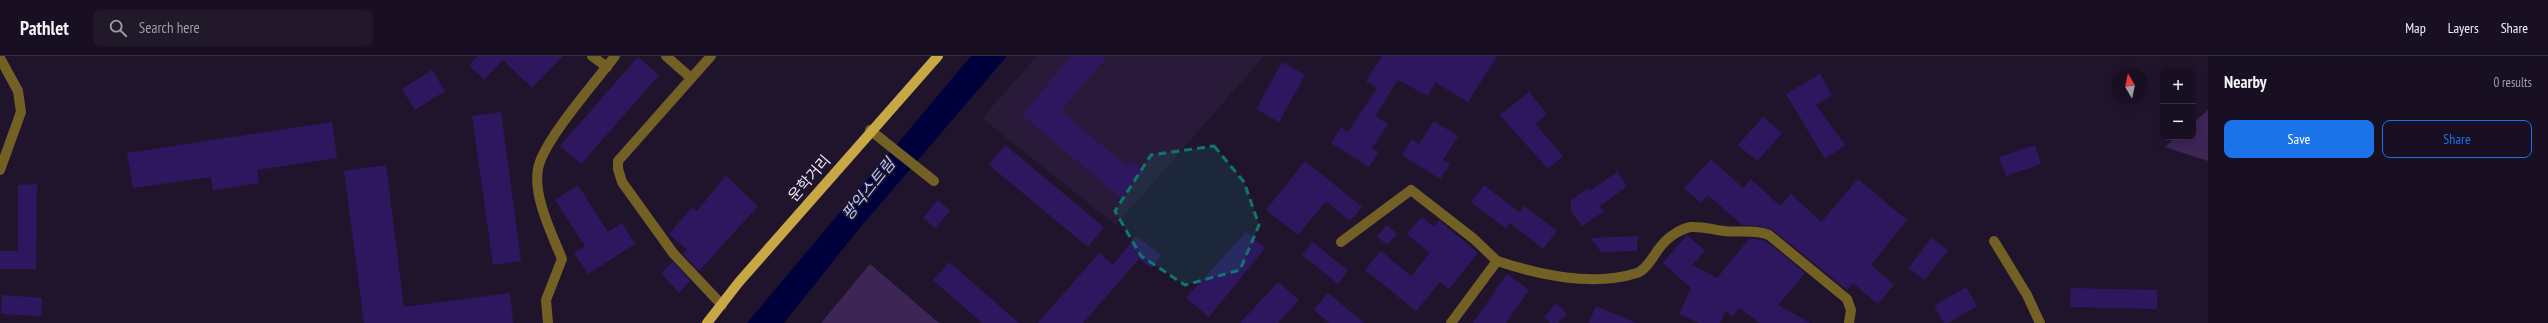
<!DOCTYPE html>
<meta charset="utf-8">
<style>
body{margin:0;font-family:"PT Sans Narrow","Noto Sans KR",sans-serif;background:#21182a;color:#f1f3f6}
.controls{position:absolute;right:12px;top:12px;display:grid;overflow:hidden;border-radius:8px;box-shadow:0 2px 10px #0003}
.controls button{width:36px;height:36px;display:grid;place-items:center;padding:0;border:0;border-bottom:1px solid #362f40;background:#180f22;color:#f1f3f6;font:20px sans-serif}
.compass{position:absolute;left:2112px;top:12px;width:36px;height:36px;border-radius:50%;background:#180f22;box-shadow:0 2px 10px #0003;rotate:351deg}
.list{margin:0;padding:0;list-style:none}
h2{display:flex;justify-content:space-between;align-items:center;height:52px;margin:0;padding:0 16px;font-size:17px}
h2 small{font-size:13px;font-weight:400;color:#9f9ca5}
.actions{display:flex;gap:8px;padding:12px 16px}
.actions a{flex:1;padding:9px 0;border:1px solid #1a73e8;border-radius:8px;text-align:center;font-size:14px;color:#1a73e8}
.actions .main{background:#1a73e8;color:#fff}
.icon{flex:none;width:22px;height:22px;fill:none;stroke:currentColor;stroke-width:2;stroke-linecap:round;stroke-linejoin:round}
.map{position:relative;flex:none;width:2208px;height:267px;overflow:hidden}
header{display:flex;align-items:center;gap:24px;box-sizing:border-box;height:56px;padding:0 20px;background:#180f22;border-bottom:1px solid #362f40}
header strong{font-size:19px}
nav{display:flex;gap:22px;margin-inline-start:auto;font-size:14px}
.search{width:280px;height:36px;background:#21182a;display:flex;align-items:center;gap:10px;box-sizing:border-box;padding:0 14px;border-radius:8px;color:#9f9ca5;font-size:15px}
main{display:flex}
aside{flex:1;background:#180f22}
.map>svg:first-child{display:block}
.built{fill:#2a1a3a}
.green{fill:#3d2556}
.water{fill:#00003d}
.building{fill:#2f175f}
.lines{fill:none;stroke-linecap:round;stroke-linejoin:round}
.minor{stroke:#736025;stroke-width:10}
.major{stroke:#c8a845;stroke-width:10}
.marked{fill:#0f766e;fill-opacity:0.2;stroke:#0f766e;stroke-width:3;stroke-dasharray:8 5;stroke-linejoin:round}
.labels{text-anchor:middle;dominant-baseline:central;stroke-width:3.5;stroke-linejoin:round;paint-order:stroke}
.street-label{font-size:15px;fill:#f0e9fa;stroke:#20142d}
.water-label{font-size:16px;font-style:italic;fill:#b6ccf3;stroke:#20142d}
</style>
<header>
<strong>Pathlet</strong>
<div class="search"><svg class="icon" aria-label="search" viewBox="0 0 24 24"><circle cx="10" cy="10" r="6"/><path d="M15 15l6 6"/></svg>Search here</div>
<nav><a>Map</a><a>Layers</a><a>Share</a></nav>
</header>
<main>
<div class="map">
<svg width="2208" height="267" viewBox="0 0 2208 267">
<rect width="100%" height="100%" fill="#20142d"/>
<path class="built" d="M1037 0H1264L1116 169 982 62Z"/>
<g class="green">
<path d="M2208 54V105L2165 91 2176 81H2193V67Z"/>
<path d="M870 208 939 267H821Z"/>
</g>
<path class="water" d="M971 0H1007L858 174 784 267H747Z"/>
<g class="building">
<path d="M478 0H563L532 32 503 4 484 24 469 9Z"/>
<path d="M1071 0H1107L1061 55 1126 110 1131 104 1144 115 1121 142 1022 59Z"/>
<path d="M1382 0H1497L1468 46 1435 26 1428 40 1398 24 1375 60 1388 68 1372 92 1379 96 1369 111 1331 87 1341 71 1348 76 1377 32 1366 25Z"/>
<path d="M638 1 659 19 581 108 560 90Z"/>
<path d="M1282 6 1305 19 1279 66 1256 53Z"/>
<path d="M432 14 445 35 415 54 402 33Z"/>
<path d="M1820 18 1832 39 1816 49 1845 89 1825 103 1786 38Z"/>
<path d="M1529 36 1547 58 1535 68 1563 100 1548 113 1500 59Z"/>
<path d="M501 56 521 205 493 209 472 60Z"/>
<path d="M1763 61 1782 77 1757 105 1738 89Z"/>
<path d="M1434 65 1458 80 1443 104 1450 108 1440 123 1402 99 1412 83 1419 88Z"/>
<path d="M332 66 337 102 257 114 259 127 213 134 211 121 133 132 127 97Z"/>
<path d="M1005 89 1104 171 1088 191 989 109Z"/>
<path d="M2035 89 2041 108 2006 120 1999 101Z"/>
<path d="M1711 103 1743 132 1751 123 1780 150 1791 138 1821 166 1858 123 1907 164 1871 209 1894 229 1878 248 1853 227 1847 234 1773 174 1759 170 1742 169 1708 139 1701 147 1684 132Z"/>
<path d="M1305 105 1362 151 1350 165 1326 145 1298 179 1266 154Z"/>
<path d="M386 109 404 251 510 237 513 267H364L344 115Z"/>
<path d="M1617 116 1627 130 1600 150 1604 155 1582 170 1571 155V144L1588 132 1590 135Z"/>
<path d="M726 120 758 150 699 215 683 198 687 194 669 178 692 151 697 155Z"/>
<path d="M37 128 36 213H0V195H18V129Z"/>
<path d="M578 129 608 176 622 167 635 188 588 218 574 197 585 190 555 144Z"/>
<path d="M1484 129 1519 156 1524 150 1557 175 1543 193 1510 167 1506 173 1471 146Z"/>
<path d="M938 144 950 155 935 172 923 162Z"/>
<path d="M1422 161 1434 171 1439 164 1478 197 1449 233 1440 226 1416 255 1365 214 1381 195 1411 220 1430 197 1407 178Z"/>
<path d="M1387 169 1397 178 1387 189 1377 180Z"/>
<path d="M1246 176 1265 192 1209 261 1186 242Z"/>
<path d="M1687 179 1705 195 1692 209 1717 222 1750 182 1766 185 1805 217 1778 249 1810 267H1760L1739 252 1733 261 1726 255 1720 267H1699L1679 258 1691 232 1663 207Z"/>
<path d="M1136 180 1161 199 1151 212 1139 203 1083 267H1038L1099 197 1113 209Z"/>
<path d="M1639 180 1637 183V195L1601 196 1591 182Z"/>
<path d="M1931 182 1948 194 1925 224 1909 212Z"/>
<path d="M1313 186 1348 215 1338 228 1302 199Z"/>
<path d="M673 206 690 225 679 237 661 217Z"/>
<path d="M949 206 1019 267H982L933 224Z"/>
<path d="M1507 218 1529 234 1506 267H1473Z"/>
<path d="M1278 226 1299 244 1278 267H1240Z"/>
<path d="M1966 231 1977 250 1948 267H1944L1934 250Z"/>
<path d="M2071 232 2157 234V253L2070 251Z"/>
<path d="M1328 237 1364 267H1329L1314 254Z"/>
<path d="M2 239 42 242 41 260 1 258Z"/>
<path d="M1556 247 1567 258 1558 267H1550L1544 261Z"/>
<path d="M1596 250 1636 267H1589Z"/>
</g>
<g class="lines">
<g class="minor">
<path d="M592 0 607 11"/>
<path d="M666 0 691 22"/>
<path d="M711 0 618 105V113L622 126 673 197 722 249"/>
<path d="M0 2 18 35 21 56 0 114"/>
<path d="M870 74 934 125"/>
<path d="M1994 185 2027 239 2040 267"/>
<path d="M1341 186 1411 134 1474 183 1497 205"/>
<path d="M548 267 546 244 562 203C552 178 533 141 538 113 542 86 597 24 615 0"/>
<path d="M1451 267 1497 205C1540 219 1592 231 1637 217 1648 213 1654 198 1661 190 1668 181 1680 173 1691 171 1702 170 1714 174 1724 175 1740 177 1754 173 1769 179L1847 243 1851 254 1849 267"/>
</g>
<path class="major" d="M707 267 739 226 938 0"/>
</g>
<path class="marked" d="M1214 90 1244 126 1259 169 1240 214 1185 229 1141 200 1115 155 1151 99Z"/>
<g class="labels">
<g class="street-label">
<text transform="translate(809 122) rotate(-49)">운학거리</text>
</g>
<g class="water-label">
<text transform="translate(868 133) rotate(-51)">팡익스트림</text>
</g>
</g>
</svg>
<div class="controls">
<button>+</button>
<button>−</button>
</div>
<svg class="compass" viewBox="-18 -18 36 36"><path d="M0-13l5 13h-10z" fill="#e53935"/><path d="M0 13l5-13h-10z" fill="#9f9ca5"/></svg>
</div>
<aside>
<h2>Nearby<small>0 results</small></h2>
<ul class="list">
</ul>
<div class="actions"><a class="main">Save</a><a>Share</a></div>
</aside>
</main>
